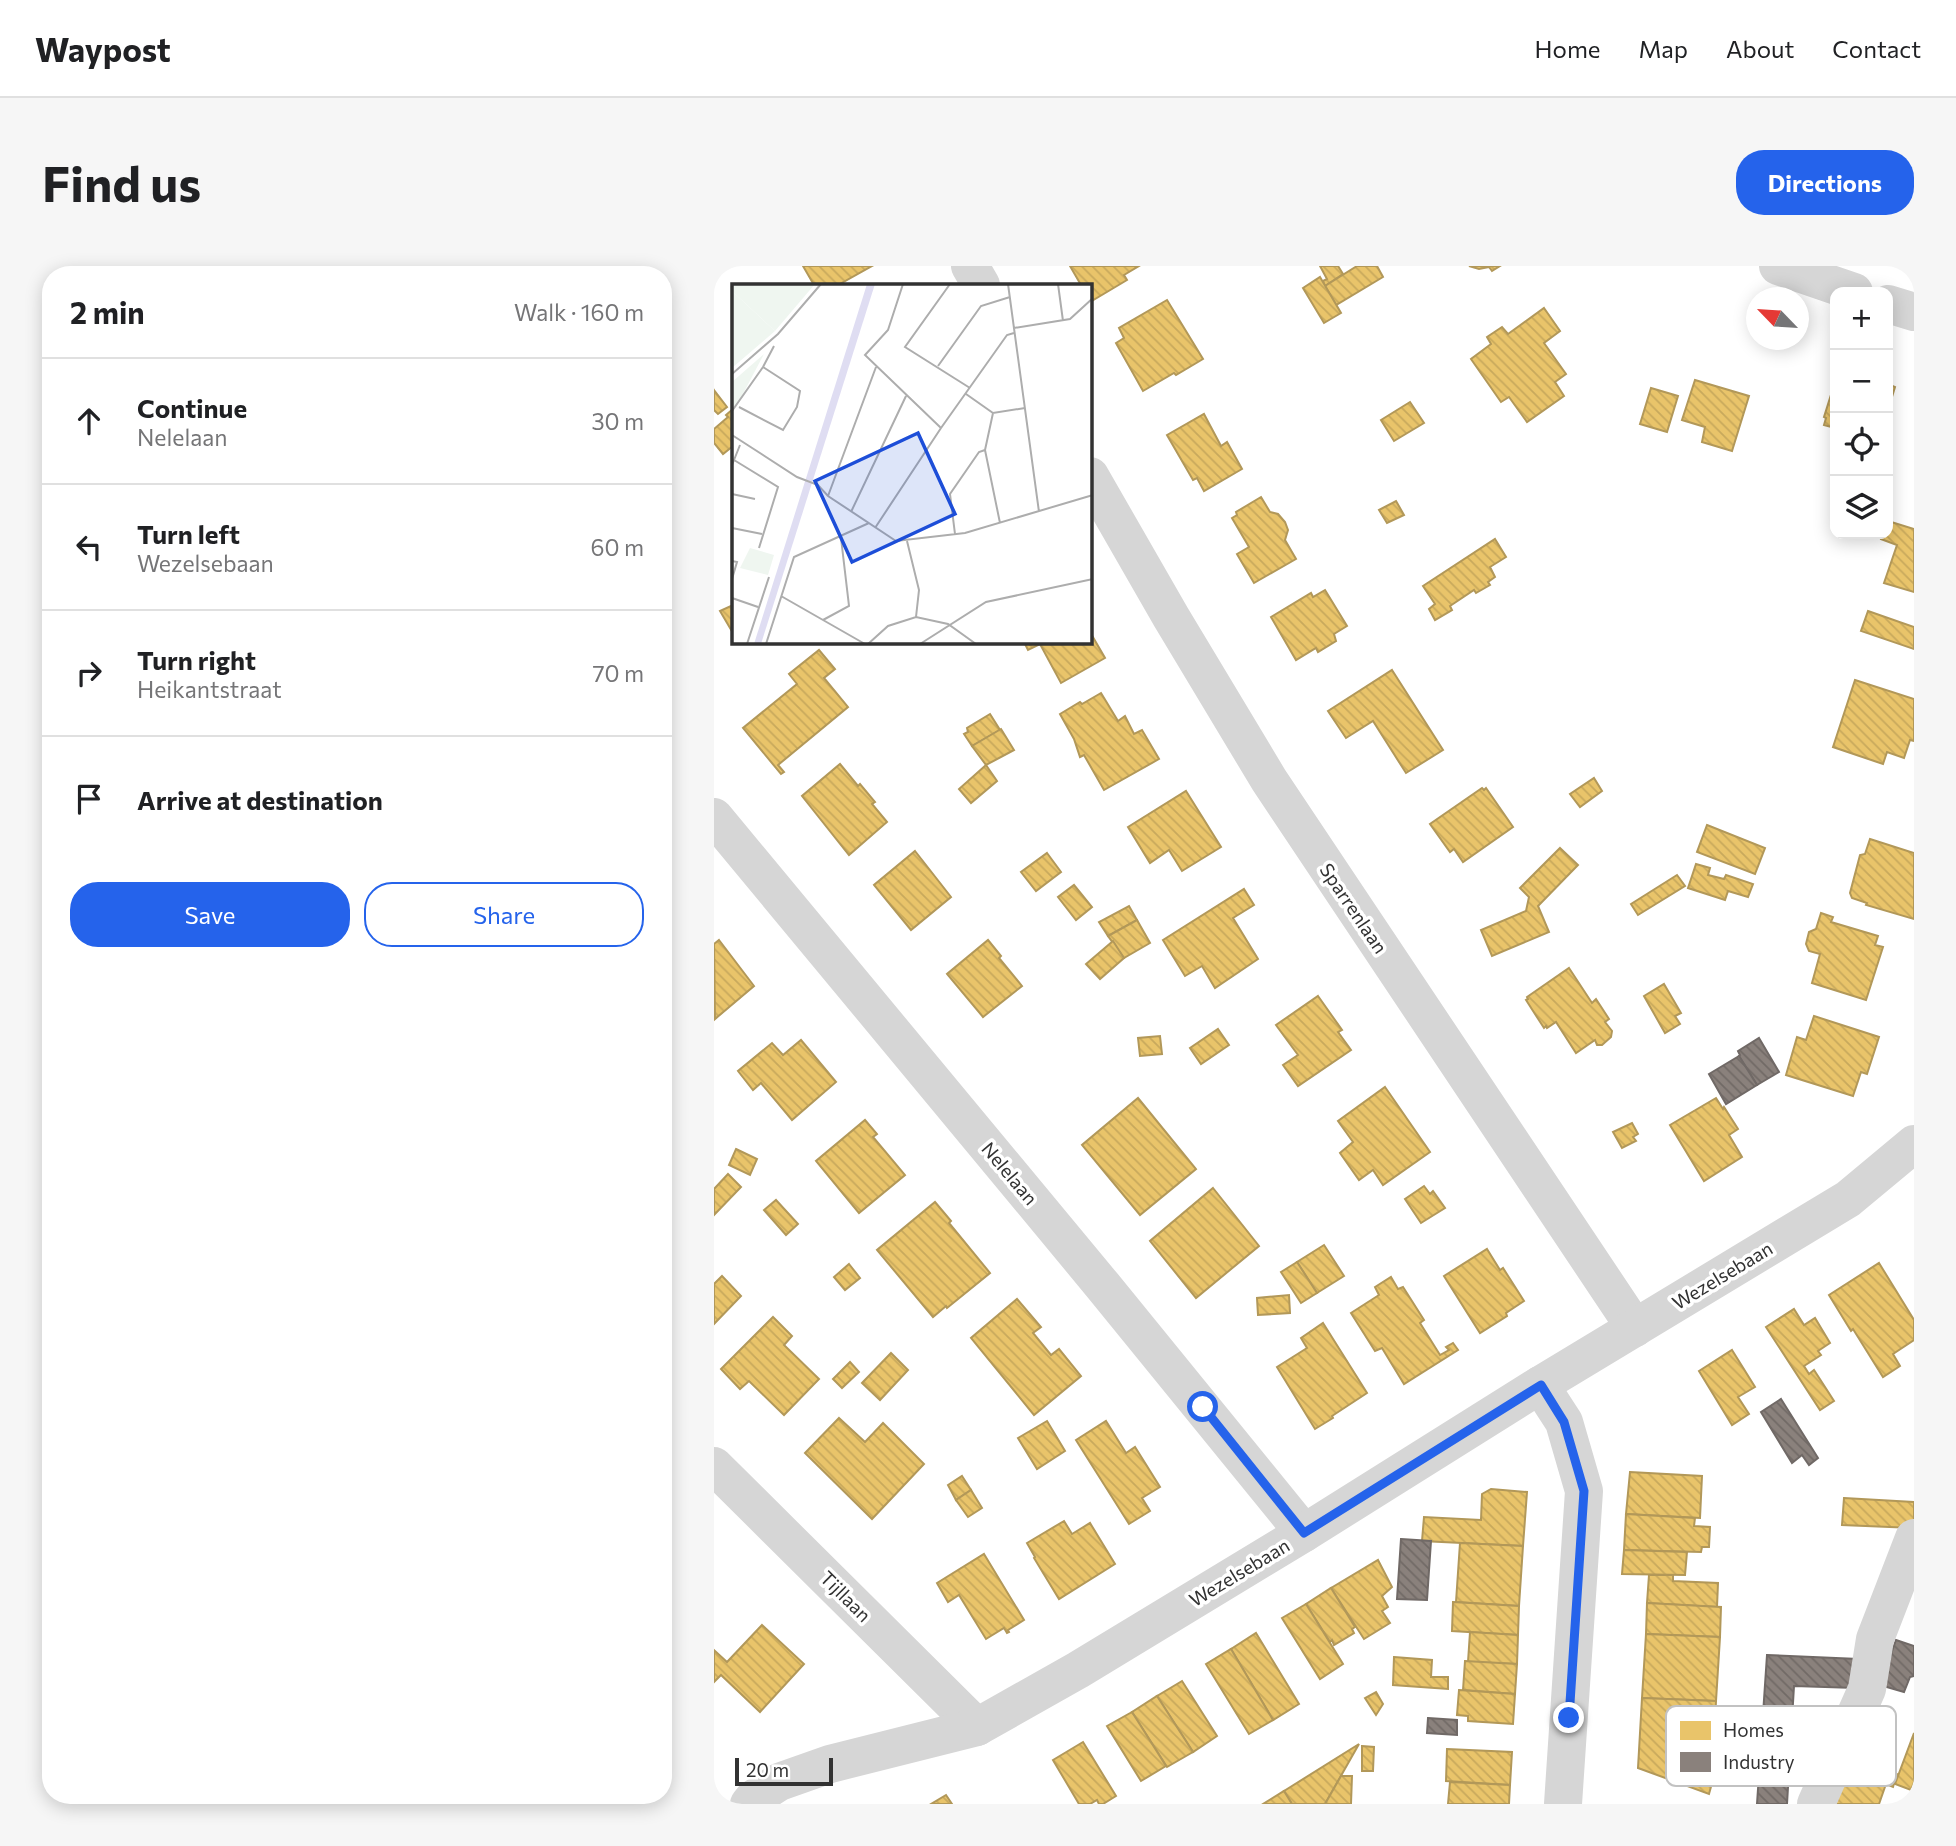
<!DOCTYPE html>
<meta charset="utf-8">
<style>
body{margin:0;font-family:Commissioner,sans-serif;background:#f6f6f6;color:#202124}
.controls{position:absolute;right:21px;top:21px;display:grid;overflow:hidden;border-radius:14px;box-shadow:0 4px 18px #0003}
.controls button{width:63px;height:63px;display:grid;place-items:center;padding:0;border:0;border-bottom:2px solid #e0e0e0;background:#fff;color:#202124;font:35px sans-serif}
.compass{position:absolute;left:1032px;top:21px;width:63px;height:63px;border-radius:50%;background:#fff;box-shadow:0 4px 18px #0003;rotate:295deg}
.scale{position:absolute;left:21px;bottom:18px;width:98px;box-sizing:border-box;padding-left:7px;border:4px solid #323232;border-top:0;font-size:19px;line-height:24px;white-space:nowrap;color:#323232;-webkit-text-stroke:5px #fff;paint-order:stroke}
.stop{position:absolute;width:21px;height:21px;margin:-16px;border:5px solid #2563eb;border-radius:50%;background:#fff}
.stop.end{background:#2563eb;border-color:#fff;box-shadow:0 2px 7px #0008}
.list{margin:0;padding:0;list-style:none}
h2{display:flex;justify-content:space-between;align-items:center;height:91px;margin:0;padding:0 28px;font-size:30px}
h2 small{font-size:23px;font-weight:400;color:#757577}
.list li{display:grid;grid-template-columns:46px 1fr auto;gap:21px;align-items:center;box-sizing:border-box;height:126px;padding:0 28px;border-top:2px solid #e0e0e0}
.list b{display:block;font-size:26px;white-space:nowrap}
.list p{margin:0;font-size:23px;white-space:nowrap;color:#757577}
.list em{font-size:23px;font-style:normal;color:#757577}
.actions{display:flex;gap:14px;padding:21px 28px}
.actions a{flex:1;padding:16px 0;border:2px solid #2563eb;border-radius:28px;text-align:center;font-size:24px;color:#2563eb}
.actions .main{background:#2563eb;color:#fff}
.icon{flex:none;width:38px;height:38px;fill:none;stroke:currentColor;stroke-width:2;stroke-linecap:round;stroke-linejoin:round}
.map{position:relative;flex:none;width:1200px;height:1538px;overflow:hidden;border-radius:28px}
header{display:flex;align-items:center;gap:42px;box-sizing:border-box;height:98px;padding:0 35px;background:#fff;border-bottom:2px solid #e0e0e0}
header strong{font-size:33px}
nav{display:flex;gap:38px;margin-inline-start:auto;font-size:24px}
.intro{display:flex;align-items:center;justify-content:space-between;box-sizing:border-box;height:168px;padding:0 42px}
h1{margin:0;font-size:49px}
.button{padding:18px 32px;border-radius:28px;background:#2563eb;color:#fff;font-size:24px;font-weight:700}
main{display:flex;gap:42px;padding:0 42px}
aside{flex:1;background:#fff;border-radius:28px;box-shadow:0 4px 18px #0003}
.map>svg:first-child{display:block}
.homes{fill:url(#homes-back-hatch);stroke:#b29859;stroke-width:2}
.industry{fill:url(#industry-back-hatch);stroke:#706966;stroke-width:2}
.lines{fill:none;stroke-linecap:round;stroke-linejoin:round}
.minor{stroke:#d6d6d6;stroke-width:38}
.route{stroke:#2563eb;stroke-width:9}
.labels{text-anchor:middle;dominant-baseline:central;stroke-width:7;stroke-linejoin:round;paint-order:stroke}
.street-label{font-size:19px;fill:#323232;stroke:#fff}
.inset-road{fill:none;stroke:#adadad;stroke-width:2}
.view{fill:#1d4ed8;fill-opacity:0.15;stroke:#1d4ed8;stroke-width:3.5}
.inset-edge{fill:none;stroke:#323232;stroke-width:3.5}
.key{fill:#fff;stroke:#c2c2c2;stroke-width:2}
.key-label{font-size:19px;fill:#323232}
</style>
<header>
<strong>Waypost</strong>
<nav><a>Home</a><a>Map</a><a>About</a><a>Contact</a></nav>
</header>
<div class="intro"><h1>Find us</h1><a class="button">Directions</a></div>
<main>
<aside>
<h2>2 min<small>Walk · 160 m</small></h2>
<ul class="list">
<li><svg class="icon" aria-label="ahead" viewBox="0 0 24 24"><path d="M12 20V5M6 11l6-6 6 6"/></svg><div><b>Continue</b><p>Nelelaan</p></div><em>30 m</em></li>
<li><svg class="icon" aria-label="left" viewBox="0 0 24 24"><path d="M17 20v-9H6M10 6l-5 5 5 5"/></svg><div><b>Turn left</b><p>Wezelsebaan</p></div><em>60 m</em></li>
<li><svg class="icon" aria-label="right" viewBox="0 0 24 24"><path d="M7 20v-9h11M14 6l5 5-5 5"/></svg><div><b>Turn right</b><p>Heikantstraat</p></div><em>70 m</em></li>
<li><svg class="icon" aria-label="arrive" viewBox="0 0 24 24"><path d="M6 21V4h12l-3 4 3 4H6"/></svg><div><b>Arrive at destination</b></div></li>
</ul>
<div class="actions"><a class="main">Save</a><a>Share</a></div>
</aside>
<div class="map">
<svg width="1200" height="1538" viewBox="0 0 1200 1538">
<defs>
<pattern id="homes-back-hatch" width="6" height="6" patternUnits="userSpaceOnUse" patternTransform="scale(1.75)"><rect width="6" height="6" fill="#e9c46a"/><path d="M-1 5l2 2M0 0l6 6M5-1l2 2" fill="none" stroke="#c8a95c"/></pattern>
<pattern id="industry-back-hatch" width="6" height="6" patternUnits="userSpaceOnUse" patternTransform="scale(1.75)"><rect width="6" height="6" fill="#8a817c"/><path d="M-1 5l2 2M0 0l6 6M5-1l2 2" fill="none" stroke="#716a66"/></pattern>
</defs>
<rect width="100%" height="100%" fill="#fff"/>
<g class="homes">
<path d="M89 0H158L124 19H100Z"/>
<path d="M356 0H425L410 9 413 14 376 36V19H367Z"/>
<path d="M606 0H624L629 8 611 20 609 15 613 13Z"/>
<path d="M643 0H663L669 11 622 39 611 20Z"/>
<path d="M755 0H786L778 5 775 1 765 3Z"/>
<path d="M606 11 627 47 610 57 589 22Z"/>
<path d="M453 34 489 93 462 109 460 107 429 125 402 77 410 72 405 62Z"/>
<path d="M830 42 846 65 830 77 852 108 841 116 850 130 813 156 795 131 787 136 757 93 777 78 773 71 788 61 794 68Z"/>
<path d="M981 114 1035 130 1018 185 988 176 991 161 968 154Z"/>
<path d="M1121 116V162L1110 159 1112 152 1110 151Z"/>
<path d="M1174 118 1181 121 1174 144Z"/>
<path d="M937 122 964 130 953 166 926 158Z"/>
<path d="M0 124 13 141 4 148 0 144Z"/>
<path d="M696 136 710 157 680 175 667 154Z"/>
<path d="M19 143V180L9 188 0 177V163L14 151 12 149Z"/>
<path d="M490 148 507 180 513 176 528 203 490 225 483 212 479 214 453 169Z"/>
<path d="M547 231 556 246 564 248 571 256 574 264 571 274 582 293 540 317 523 288 535 281 518 252 523 249 522 246Z"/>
<path d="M682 235 690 249 673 257 665 244Z"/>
<path d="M1174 255 1200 263V326L1170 317 1183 279 1167 273 1168 268H1174Z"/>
<path d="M781 273 792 291 776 301 781 311 774 316 776 319 762 327 760 324 736 340 738 344 721 354 715 343 721 338 709 320Z"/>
<path d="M611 324 633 360 620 368 622 375 604 386 602 382 582 394 557 351 597 327 599 331Z"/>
<path d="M19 339V367L6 345Z"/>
<path d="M1154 345 1200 361V383L1147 365Z"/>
<path d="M376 366 391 392 347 417 326 378 314 384 310 376H376Z"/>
<path d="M105 384 121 403 110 412 134 441 64 499 70 506 67 508 29 462 83 418 75 408Z"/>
<path d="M678 404 729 484 692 507 659 455 632 472 614 445Z"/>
<path d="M1141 414 1200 433V475L1196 474 1190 492 1173 486 1169 498 1119 481Z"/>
<path d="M387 427 404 455 411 450 420 468 428 464 445 493 390 524 370 489 366 491 360 473 346 448 366 436 368 438Z"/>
<path d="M276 448 286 464 258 480 250 468 254 466 253 462Z"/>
<path d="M287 463 300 484 272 499 258 480Z"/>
<path d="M126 498 144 520 146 518 161 536 158 538 173 556 135 589 88 530Z"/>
<path d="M272 499 283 515 257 537 245 523Z"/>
<path d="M880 512 888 525 866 541 856 528Z"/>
<path d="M768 522 770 524 772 522 799 561 749 596 740 583 736 586 716 558Z"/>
<path d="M472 525 507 581 468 605 455 584 436 597 414 561Z"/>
<path d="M993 559 1051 582 1041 608 983 586Z"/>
<path d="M1156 573 1200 587V653L1152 639 1153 637 1138 632 1136 627 1146 589 1151 588Z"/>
<path d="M846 582 864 599 824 640 835 666 778 690 767 664 812 645 815 631 806 622Z"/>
<path d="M201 585 237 631 197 664 160 619Z"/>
<path d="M333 587 347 606 322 625 307 606Z"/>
<path d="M982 598 996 602 994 609 1010 613 1012 609 1039 618 1034 631 1014 625 1011 634 974 622Z"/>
<path d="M963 609 971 620 924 649 917 638Z"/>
<path d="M360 619 378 641 362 654 344 631Z"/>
<path d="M530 623 540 639 519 652 544 693 501 722 488 700 471 710 449 674Z"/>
<path d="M415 640 423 654 394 670 385 656Z"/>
<path d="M1107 647 1119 651 1117 656 1164 670 1161 679 1169 681 1152 734 1098 717 1106 688 1095 685 1092 678 1095 666 1102 663Z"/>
<path d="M423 654 436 677 410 692 394 670Z"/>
<path d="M5 674 40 720 1 753 0 678Z"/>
<path d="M274 674 287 690 285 692 308 720 269 751 233 708Z"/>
<path d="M399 675 410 692 386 713 372 698Z"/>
<path d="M855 702 878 737 882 733 895 753 891 756 898 765 897 771 888 779H883L881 774 862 787 842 756 833 762 832 760 830 762 812 734 814 733 813 731Z"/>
<path d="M950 718 967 747 961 750 966 758 951 767 930 730Z"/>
<path d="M604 730 628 764 624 766 637 784 584 820 569 799 584 789 562 759Z"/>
<path d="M1100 750 1165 771 1153 808 1147 806 1139 830 1072 809 1083 771 1092 774Z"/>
<path d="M504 763 515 779 487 798 476 782Z"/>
<path d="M446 770 448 788 426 790 424 772Z"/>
<path d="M87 774 122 816 78 854 47 817 39 824 24 805 58 777 69 789Z"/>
<path d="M671 821 716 886 669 919 659 904 645 914 626 887 639 876 624 855Z"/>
<path d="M424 832 482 903 426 949 368 879Z"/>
<path d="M1002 832 1009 843 1010 841 1024 863 1015 869 1028 891 990 915 956 859Z"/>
<path d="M151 854 163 868 159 871 191 909 145 947 102 895Z"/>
<path d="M918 857 924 868 919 871 922 875 908 882 899 866Z"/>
<path d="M22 883 43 893 36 909 15 899Z"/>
<path d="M14 908 27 921 0 949V923Z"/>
<path d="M710 920 716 928 719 925 731 942 707 957 691 933Z"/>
<path d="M499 922 545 980 482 1032 436 975Z"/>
<path d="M62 934 84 958 72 969 50 944Z"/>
<path d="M221 936 237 955 235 957 276 1007 233 1042 232 1040 219 1051 163 984Z"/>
<path d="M610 979 630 1010 603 1027 583 996Z"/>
<path d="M773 983 786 1004 789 1002 810 1035 792 1047 793 1050 766 1067 730 1010Z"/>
<path d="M583 996 603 1027 587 1037 567 1006Z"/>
<path d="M1165 997 1200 1054V1074L1179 1088 1186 1100 1169 1111 1139 1063 1137 1065 1115 1029Z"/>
<path d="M135 998 146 1012 131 1024 120 1011Z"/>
<path d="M8 1010 27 1030 0 1058V1018Z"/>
<path d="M677 1011 684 1023 689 1021 710 1054 706 1057 726 1089 735 1084 732 1081 739 1077 744 1084 690 1118 668 1082 661 1085 637 1047 665 1029 661 1021Z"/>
<path d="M575 1029 576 1047 544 1049 543 1032Z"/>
<path d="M303 1033 327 1061 319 1067 337 1089 345 1083 367 1110 320 1149 257 1072Z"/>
<path d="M1080 1043 1090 1059 1101 1052 1116 1077 1104 1085 1107 1089 1090 1100 1095 1108 1100 1104 1120 1135 1106 1144 1052 1061Z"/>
<path d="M59 1051 78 1070 70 1079 105 1113 70 1149 35 1115 26 1123 7 1103Z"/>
<path d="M609 1057 653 1127 618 1150 619 1152 601 1163 563 1101 593 1082 587 1072Z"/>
<path d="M1018 1084 1041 1121 1024 1131 1035 1148 1018 1159 985 1105Z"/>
<path d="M177 1087 194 1104 166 1134 148 1117Z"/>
<path d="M136 1096 145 1106 128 1122 119 1113Z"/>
<path d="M125 1152 151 1176 169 1157 210 1198 158 1253 91 1187Z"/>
<path d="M333 1155 351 1185 323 1203 304 1172Z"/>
<path d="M392 1155 412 1187 421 1181 446 1221 428 1232 436 1245 415 1258 362 1174Z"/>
<path d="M916 1206 988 1210 986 1252 912 1248Z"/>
<path d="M248 1210 257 1224 242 1234 234 1219Z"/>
<path d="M777 1223 813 1226 809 1280 708 1275 710 1251 767 1254 768 1228Z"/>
<path d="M257 1224 268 1242 254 1251 242 1234Z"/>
<path d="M1130 1232 1200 1236V1262L1128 1259Z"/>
<path d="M912 1248 981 1252 980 1260 996 1261 995 1281H988L987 1286 910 1284Z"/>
<path d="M350 1255 358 1268 376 1257 401 1298 345 1333 320 1292 321 1291 313 1277Z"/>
<path d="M746 1277 809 1280 805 1340 742 1336Z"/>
<path d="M910 1284 973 1286 971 1309 908 1308Z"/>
<path d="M270 1288 310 1354 294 1364 295 1366 293 1367 290 1362 272 1373 245 1329 234 1336 223 1317Z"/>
<path d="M664 1294 678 1321 668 1330 674 1341 668 1345 676 1357 650 1373 617 1322Z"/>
<path d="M935 1309H959V1315L1004 1317 1003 1341 933 1337Z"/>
<path d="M617 1322 641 1361 638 1363 640 1367 620 1379 618 1374 616 1376 592 1338Z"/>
<path d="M739 1336 805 1340 804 1369 738 1365Z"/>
<path d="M933 1337 1007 1341 1006 1371 932 1368Z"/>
<path d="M592 1338 629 1398 606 1413 568 1352Z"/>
<path d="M48 1359 90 1398 46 1446 7 1409 0 1416V1384L13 1396Z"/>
<path d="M756 1366 804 1369 803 1398 754 1396Z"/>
<path d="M542 1367 585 1438 559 1454 517 1383Z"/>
<path d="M932 1368 1006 1371 1002 1435 928 1432Z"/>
<path d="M517 1383 559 1454 535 1468 492 1398Z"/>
<path d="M680 1391 718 1394 717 1411H734V1423L679 1419Z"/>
<path d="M751 1395 803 1398 801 1428 749 1424Z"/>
<path d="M468 1415 503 1470 479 1486 443 1430Z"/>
<path d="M745 1424 801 1428 799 1458 754 1455V1450L743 1449Z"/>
<path d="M662 1426 669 1438 662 1449 651 1432Z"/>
<path d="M443 1430 479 1486 453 1501 418 1446Z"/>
<path d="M928 1432 1002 1435 998 1517 995 1528 924 1502Z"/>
<path d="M418 1446 452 1500 427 1515 393 1460Z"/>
<path d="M1200 1467V1516L1197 1524 1181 1518Z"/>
<path d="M369 1476 402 1530 389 1538H385L383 1534 376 1538H365L339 1494Z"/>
<path d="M645 1478 611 1538H578L570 1525Z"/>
<path d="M648 1480 660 1481 659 1505H648Z"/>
<path d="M733 1483 798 1486 796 1519 732 1515Z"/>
<path d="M1148 1495 1183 1508 1179 1521 1172 1518 1165 1538H1121L1132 1505 1143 1509Z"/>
<path d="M627 1510H638L637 1538H611Z"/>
<path d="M736 1516 796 1519 795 1538H734Z"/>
<path d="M570 1525 578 1538H549Z"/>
<path d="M232 1529 238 1538H217Z"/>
</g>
<g class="industry">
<path d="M1045 772 1065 806 1043 819 1025 790 1026 789 1024 785Z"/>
<path d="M1025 790 1043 819 1012 838 995 808Z"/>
<path d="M1067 1133 1104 1192 1095 1199 1088 1189 1078 1197 1047 1146Z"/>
<path d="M687 1273 717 1275 713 1334 683 1333Z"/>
<path d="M1182 1374 1200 1380V1410L1196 1411 1190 1426 1166 1419Z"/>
<path d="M1053 1389 1144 1393 1141 1422 1080 1420 1073 1538H1043Z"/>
<path d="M714 1452 743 1454V1469L713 1467Z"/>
</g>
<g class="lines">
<g class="minor">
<path d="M256 0 267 19"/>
<path d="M1064 0 1140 26"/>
<path d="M1174 38 1200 46"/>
<path d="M376 210 457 351 555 514 921 1062"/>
<path d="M0 551 389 1020 590 1267"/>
<path d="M826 1119 850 1156 870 1225 849 1538"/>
<path d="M0 1200 263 1461"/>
<path d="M35 1538 39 1533 65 1516 116 1498 263 1461 364 1404 590 1267 826 1119 1134 933 1200 878"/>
<path d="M1102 1538 1153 1423 1161 1373 1200 1272"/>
</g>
</g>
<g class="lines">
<path class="route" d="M489 1141 590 1267 827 1119 850 1156 870 1225 855 1452"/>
</g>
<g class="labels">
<g class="street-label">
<text transform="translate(640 642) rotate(56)">Sparrenlaan</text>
<text transform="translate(296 907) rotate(50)">Nelelaan</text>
<text transform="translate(1008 1009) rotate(-31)">Wezelsebaan</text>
<text transform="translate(525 1306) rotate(-31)">Wezelsebaan</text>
<text transform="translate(132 1330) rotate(45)">Tijllaan</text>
</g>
</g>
<g transform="translate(18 18)">
<rect width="360" height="360" fill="#fff"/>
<path d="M32 70 4 123 0 125V98Z" fill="#eff6f0"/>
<path d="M0 0H83L43 47 0 7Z" fill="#eff6f0"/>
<path d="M18 264 42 271 36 291 8 284Z" fill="#eff6f0"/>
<path d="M0 7 43 47 0 84Z" fill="#eff6f0"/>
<path d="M135 0H143L29 360H22Z" fill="#dfddf2"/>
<path class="inset-road" d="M171 0 156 46 133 71 209 144M218 0 173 63 238 104M276 0 307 228M326 0 331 37M282 44 338 35 361 14M206 82 249 22 278 13M31 83 42 62M0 90 46 50 89 0M234 110 261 129 293 124M0 127 31 83 68 107 65 123 51 146 7 123M261 129 253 166 268 239M0 151 65 193 86 201 96 212 164 257 233 249 361 211M2 176 46 203 27 264M0 181 8 161M0 210 23 215M96 212 144 83M119 228 174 112M0 244 30 250M143 244 209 144 275 51 282 49M223 250 218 210 247 168 253 166M175 257 187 306 184 333M0 277 5 278 0 295M49 312 133 360M0 314 26 323M91 336 117 322 109 254M15 360 37 293M34 360 62 273 137 239M136 360 156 342 184 333 216 340 244 360M188 360 254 318 361 295"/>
<path class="view" d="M186 149 223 230 120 278 83 197Z"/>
<rect width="360" height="360" class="inset-edge"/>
</g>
<rect x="952" y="1440" width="230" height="80" rx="10" class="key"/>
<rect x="966" y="1455" width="31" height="19" fill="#e9c46a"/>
<rect x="966" y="1486" width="31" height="20" fill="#8a817c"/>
<g class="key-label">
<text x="1009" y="1471">Homes</text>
<text x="1009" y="1503">Industry</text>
</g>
</svg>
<div class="controls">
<button>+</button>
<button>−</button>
<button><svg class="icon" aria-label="locate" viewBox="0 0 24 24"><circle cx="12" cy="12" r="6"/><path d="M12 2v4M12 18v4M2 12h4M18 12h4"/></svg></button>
<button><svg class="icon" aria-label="layers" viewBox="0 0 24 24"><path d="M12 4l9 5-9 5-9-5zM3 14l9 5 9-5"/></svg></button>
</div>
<svg class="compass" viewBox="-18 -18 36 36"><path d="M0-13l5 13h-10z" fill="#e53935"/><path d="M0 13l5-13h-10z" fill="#757577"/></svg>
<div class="scale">20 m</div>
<div class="stop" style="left:489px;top:1141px"></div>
<div class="stop end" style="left:855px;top:1452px"></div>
</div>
</main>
